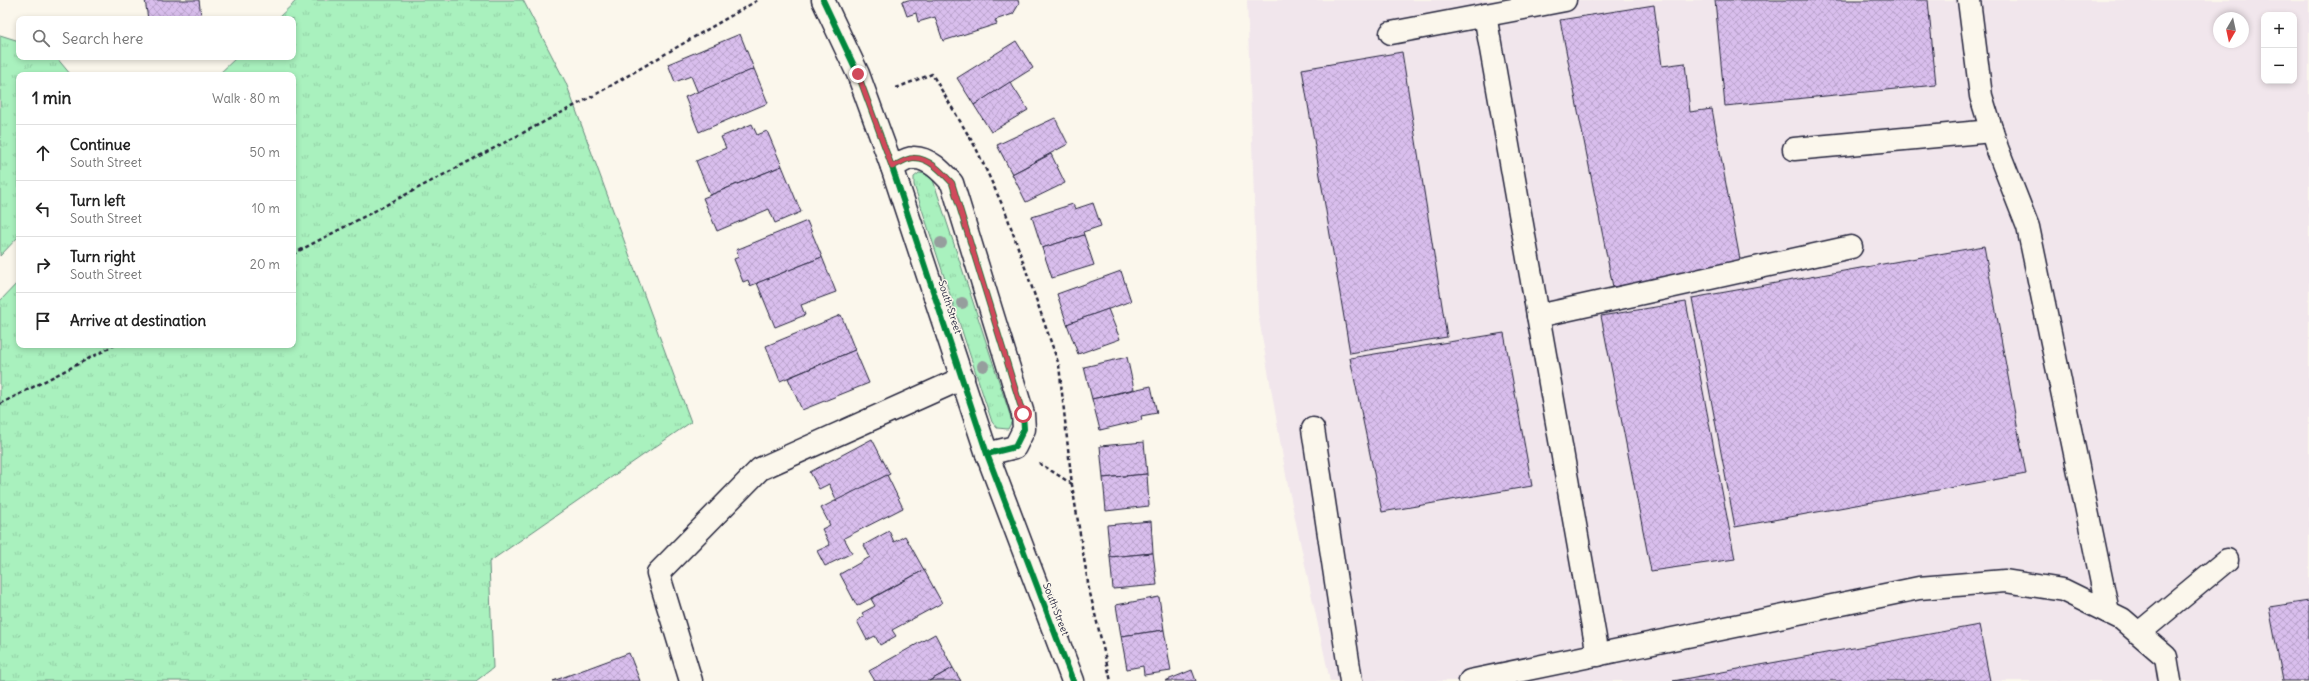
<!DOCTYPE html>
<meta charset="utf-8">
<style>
body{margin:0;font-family:Delius,sans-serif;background:#f6f6f6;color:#222}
.controls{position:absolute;right:12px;top:12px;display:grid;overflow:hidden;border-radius:8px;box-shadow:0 2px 6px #0003}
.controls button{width:36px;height:36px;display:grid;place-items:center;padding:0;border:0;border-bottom:1px solid #e0e0e0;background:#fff;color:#222;font:20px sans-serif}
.compass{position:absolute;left:2213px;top:12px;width:36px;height:36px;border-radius:50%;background:#fff;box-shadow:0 2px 6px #0003;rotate:189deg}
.stop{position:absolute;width:12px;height:12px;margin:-9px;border:3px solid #d1495b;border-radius:50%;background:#fff}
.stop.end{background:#d1495b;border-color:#fff;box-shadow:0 1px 4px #0008}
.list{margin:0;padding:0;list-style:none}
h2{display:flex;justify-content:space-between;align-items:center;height:52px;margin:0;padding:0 16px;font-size:17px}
h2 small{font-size:13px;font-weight:400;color:#767676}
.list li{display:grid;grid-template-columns:26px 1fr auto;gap:12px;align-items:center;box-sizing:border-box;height:56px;padding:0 16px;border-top:1px solid #e0e0e0}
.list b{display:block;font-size:15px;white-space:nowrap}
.list p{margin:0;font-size:13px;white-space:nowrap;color:#767676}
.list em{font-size:13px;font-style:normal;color:#767676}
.icon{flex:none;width:22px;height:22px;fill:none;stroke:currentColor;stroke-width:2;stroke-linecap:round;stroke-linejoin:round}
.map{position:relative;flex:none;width:2309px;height:681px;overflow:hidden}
.search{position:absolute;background:#fff;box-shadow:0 2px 6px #0003;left:16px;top:16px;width:280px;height:44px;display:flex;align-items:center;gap:10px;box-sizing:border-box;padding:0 14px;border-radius:8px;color:#767676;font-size:15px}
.panel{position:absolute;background:#fff;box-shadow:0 2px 6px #0003;left:16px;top:72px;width:280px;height:276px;border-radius:8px}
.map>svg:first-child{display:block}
.built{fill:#f1e6ec;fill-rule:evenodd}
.grass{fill:url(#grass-tufts);stroke:#668a7c}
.building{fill:url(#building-cross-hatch);stroke:#22223b}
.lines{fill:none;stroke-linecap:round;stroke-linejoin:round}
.minor-casing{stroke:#22223b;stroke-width:25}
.path{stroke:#22223b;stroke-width:2.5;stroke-dasharray:4 3;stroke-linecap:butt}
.minor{stroke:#fbf7ec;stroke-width:22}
.cycleway-casing{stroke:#fbf7ec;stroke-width:8}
.cycleway{stroke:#00873e;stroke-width:6}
.tree{fill:#969e9d}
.route{stroke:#d1495b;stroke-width:5}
.labels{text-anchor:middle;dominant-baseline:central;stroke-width:3;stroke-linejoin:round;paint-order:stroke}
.street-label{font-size:10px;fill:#22223b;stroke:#fbf7ec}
</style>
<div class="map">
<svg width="2309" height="681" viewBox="0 0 2309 681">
<defs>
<pattern id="grass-tufts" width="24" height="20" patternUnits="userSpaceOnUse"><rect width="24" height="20" fill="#a9f1be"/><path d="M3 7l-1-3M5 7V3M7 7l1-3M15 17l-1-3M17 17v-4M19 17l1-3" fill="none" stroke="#91cea4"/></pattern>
<pattern id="building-cross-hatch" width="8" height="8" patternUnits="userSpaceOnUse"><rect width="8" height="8" fill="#d9beed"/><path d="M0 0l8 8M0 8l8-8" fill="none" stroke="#baa3cc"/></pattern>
</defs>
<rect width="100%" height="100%" fill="#fbf7ec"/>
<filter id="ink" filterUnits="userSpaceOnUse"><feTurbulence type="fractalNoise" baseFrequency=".025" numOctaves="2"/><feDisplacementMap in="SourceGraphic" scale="8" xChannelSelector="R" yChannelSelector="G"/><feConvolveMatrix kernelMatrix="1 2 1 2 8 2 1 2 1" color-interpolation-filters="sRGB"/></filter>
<g filter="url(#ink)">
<path class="built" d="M1247 0H2309V681H1330L1287 481 1258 313ZM2264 15H2294V81H2264ZM2219 18H2243V42H2219Z"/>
<g class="grass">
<path d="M297 0H523L566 83 691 422 489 562 493 668 476 681H0V301L19 281V345H293V75H218L237 57H293V19H277Z"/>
<path d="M0 35 19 41V57H56L71 75H19V236L0 256Z"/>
<path d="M919 173 927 174 933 180 1012 421 1008 429 997 428 992 422 914 185V177Z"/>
</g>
<g class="building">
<path d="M145 0H199L201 16 148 19Z"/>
<path d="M908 0H1018L1019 4 1013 14 995 20 997 24 943 41 935 17 918 22 916 13 907 16 902 2Z"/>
<path d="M1715 0H1928L1936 85 1725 106Z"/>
<path d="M1654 5 1662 66 1685 63 1690 112 1712 109 1741 265 1613 287 1560 20Z"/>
<path d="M740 34 754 69 698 93 691 76 675 82 668 64Z"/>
<path d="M1016 41 1033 68 974 105 957 78Z"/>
<path d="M1402 52 1447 337 1350 353 1302 69Z"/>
<path d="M754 69 768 103 699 132 685 97Z"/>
<path d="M1010 82 1028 110 991 132 974 105Z"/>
<path d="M1055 118 1068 144 1012 174 997 145Z"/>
<path d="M752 124 757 135 767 131 782 166 710 195 696 161 726 148 721 137Z"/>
<path d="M1051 154 1065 183 1026 202 1012 174Z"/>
<path d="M782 166 801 212 775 223 769 209 717 231 703 198Z"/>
<path d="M1093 203 1101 226 1083 232 1084 235 1042 248 1032 217 1073 204 1075 209Z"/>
<path d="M807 221 822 257 750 286 748 280 743 282 734 259 739 257 736 250Z"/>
<path d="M1084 235 1094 265 1052 278 1042 248Z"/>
<path d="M1984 246 2026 474 1735 527 1692 298Z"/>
<path d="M822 257 836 292 801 305 805 315 775 327 757 283Z"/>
<path d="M1121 271 1131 301 1067 324 1057 294Z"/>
<path d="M1686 302 1735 559 1651 571 1601 316Z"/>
<path d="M1108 309 1120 339 1078 354 1067 324Z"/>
<path d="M841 315 855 350 780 381 766 346Z"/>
<path d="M1504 333 1532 486 1382 512 1350 358Z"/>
<path d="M855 350 869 383 802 410 788 378Z"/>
<path d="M1127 357 1134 389 1092 399 1084 367Z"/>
<path d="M1151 386 1157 413 1141 416 1142 420 1100 430 1092 399Z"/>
<path d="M872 439 890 474 837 501 829 484 819 489 810 472Z"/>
<path d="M1144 442 1147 474 1103 478 1100 446Z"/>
<path d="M1147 474 1149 506 1106 511 1103 478Z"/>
<path d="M887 475 903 508 844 538 852 553 825 566 817 551 830 545 822 529 830 525 821 508Z"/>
<path d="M1151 521 1153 553 1110 557 1107 525Z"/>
<path d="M889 531 894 542 905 536 924 570 857 606 840 574 870 557 864 545Z"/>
<path d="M1153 553 1157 585 1113 589 1110 557Z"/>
<path d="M924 570 942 603 892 630 896 636 880 645 875 636 867 640 857 621 864 616 862 613 875 606 871 599Z"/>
<path d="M1159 597 1164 630 1121 636 1116 605Z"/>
<path d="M2309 601V681H2283L2269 607Z"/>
<path d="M1979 625 1990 681H1673Z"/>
<path d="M1164 630 1171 671 1144 675 1143 666 1127 669 1121 636Z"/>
<path d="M935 634 953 668 929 681H875L869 671Z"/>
<path d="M629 653 640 681H553Z"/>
<path d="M953 668 961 681H929Z"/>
<path d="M1192 670 1196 681H1165Z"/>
</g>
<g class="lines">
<g class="minor-casing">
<g id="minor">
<path d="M823 0 858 74 892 167 987 454 1073 681"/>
<path d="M1969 0 1981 96 1997 148 2028 227 2108 612"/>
<path d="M1485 15 1598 655"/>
<path d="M1391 33 1565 0"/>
<path d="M1794 149 1992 131"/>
<path d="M892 167C898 164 907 158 913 158 929 157 943 173 952 183L1023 414 1024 429 1015 447 987 454"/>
<path d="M1538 316 1851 247"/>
<path d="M1313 429 1351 681"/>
<path d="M2139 633 2227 560"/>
<path d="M691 681 658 573 760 469 963 378"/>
<path d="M1470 681 1919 588 2005 581 2063 590 2122 619 2166 657 2170 681"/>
</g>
</g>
<g class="path">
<path d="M896 88 932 74 976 148 1006 213 1059 365 1072 485 1089 589 1111 681"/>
<path d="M293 254 593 96 758 0"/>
<path d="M0 404 115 345"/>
<path d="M1039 463 1072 484"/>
</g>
<use href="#minor" class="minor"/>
<g class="cycleway-casing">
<g id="cycleway">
<path d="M823 0 858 74 892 167 987 454 1073 681"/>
<path d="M892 167C898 164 907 158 913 158 929 157 943 173 952 183L1023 414 1024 429 1015 447 987 454"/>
</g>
</g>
<use href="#cycleway" class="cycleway"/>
</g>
<g class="tree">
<circle cx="941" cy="243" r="6"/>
<circle cx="962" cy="303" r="6"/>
<circle cx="983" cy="366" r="6"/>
</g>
</g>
<g class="lines" filter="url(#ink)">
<path class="route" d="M858 74 892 167C898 164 907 158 913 158 929 157 943 173 952 183L1023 414"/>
</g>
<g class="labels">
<g class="street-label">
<text transform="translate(950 307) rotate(72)">South Street</text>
<text transform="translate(1056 609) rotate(69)">South Street</text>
</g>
</g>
</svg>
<div class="controls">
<button>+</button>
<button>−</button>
</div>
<svg class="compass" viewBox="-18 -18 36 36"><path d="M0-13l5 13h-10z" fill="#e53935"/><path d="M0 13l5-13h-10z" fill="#767676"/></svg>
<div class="stop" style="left:1023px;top:414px"></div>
<div class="stop end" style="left:858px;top:74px"></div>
<div class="search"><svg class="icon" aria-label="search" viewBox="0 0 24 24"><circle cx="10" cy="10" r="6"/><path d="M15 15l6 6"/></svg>Search here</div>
<section class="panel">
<h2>1 min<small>Walk · 80 m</small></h2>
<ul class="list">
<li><svg class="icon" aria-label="ahead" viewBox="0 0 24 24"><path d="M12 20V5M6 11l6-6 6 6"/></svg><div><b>Continue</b><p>South Street</p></div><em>50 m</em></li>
<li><svg class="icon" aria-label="left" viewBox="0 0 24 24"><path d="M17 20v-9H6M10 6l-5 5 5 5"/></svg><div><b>Turn left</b><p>South Street</p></div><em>10 m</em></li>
<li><svg class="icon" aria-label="right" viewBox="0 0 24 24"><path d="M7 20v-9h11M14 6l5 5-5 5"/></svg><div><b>Turn right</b><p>South Street</p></div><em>20 m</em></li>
<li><svg class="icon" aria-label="arrive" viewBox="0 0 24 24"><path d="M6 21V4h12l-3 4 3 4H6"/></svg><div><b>Arrive at destination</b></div></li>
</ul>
</section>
</div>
